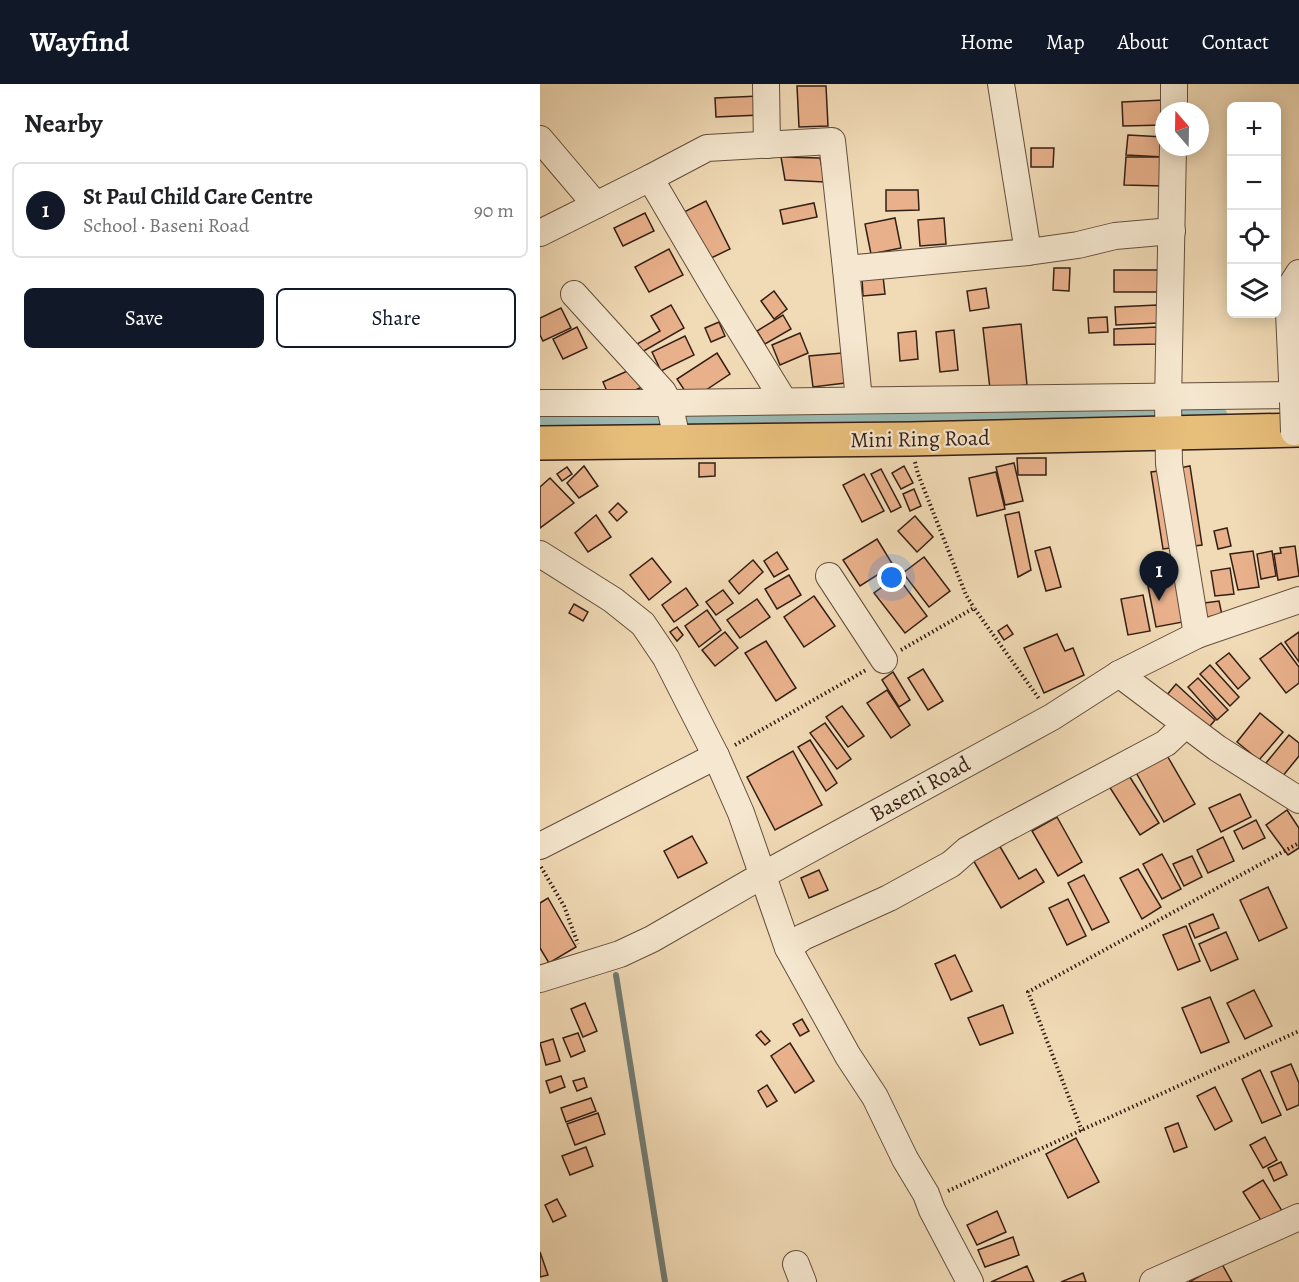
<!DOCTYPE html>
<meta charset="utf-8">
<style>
body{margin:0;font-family:Alegreya,serif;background:#f6f6f6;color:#202124}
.controls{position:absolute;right:18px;top:18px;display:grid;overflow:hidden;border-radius:9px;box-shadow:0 3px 15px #0003}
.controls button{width:54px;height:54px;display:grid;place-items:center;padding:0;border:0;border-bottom:2px solid #e0e0e0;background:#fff;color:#202124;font:30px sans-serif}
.compass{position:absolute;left:615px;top:18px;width:54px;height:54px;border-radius:50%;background:#fff;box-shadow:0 3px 15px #0003;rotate:340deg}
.you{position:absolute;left:352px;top:494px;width:21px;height:21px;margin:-15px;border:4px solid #fff;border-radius:50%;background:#1a73e8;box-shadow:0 0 0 9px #1a73e833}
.badge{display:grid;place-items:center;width:39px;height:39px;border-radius:50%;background:#111827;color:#fff;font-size:20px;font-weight:700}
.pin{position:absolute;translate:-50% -50px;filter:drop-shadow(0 2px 3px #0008)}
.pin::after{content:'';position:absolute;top:32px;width:21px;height:18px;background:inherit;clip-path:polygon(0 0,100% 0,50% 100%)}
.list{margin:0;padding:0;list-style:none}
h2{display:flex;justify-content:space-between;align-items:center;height:78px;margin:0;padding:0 24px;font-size:26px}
h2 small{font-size:20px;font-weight:400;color:#757577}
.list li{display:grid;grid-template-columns:39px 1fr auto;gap:18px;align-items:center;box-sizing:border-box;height:96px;margin:0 12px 12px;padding:0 12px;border:2px solid #e0e0e0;border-radius:9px}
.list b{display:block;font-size:22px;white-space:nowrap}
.list p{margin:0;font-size:20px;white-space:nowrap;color:#757577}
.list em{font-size:20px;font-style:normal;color:#757577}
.actions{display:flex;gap:12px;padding:18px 24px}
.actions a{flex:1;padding:14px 0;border:2px solid #111827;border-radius:9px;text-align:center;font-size:21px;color:#111827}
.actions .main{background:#111827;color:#fff}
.icon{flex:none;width:33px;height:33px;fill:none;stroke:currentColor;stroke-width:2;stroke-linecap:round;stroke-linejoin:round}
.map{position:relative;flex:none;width:759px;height:1198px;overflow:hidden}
header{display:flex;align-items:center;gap:36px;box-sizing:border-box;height:84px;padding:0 30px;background:#111827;color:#fff}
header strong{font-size:28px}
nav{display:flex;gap:33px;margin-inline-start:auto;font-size:21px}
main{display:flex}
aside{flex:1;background:#fff}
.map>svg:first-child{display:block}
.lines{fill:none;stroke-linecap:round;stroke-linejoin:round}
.stream{stroke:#727c74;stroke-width:6}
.canal{stroke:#9bbab4;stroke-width:21}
.building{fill:#e9b18b;stroke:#341f15;stroke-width:1.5}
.minor-casing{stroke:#634e3d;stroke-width:28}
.major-casing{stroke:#341f15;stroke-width:36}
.path{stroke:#341f15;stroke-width:4;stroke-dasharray:1.5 3;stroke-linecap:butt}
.minor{stroke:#f6e8d0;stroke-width:26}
.major{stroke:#e8be7b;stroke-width:33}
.minor-bridge-casing{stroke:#634e3d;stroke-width:28;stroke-linecap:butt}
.minor-bridge{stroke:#f6e8d0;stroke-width:26}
.labels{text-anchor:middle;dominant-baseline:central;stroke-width:4.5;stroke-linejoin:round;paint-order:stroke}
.street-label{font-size:22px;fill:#341f15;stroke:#f6e8d0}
</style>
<header>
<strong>Wayfind</strong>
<nav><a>Home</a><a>Map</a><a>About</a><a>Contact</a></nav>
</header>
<main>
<aside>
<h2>Nearby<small></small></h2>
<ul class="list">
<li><span class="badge">1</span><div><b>St Paul Child Care Centre</b><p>School · Baseni Road</p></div><em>90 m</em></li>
</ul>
<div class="actions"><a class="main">Save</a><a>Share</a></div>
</aside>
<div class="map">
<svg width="759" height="1198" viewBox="0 0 759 1198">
<rect width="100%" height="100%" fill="#f1dbb6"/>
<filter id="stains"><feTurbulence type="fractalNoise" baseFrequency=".00333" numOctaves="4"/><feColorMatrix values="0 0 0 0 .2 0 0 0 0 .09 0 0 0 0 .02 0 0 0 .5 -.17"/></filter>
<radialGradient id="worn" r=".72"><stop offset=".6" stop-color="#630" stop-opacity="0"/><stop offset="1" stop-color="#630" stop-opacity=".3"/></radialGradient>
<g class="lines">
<path class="stream" d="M76 891 125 1198"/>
<path class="canal" d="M0 340 278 337 458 331 677 332"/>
</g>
<g class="building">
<path d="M257 2H286L288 42 259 43Z"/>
<path d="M219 12 220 31 176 33 175 14Z"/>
<path d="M624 16V41L583 42 582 18Z"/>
<path d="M588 51 624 53V73L586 71Z"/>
<path d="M491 64H514L513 83H491Z"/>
<path d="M241 73 280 74 285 98 245 96Z"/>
<path d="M586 73H624V102L584 101Z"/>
<path d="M346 106H378L379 126 346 127Z"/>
<path d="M166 117 190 165 167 176 144 128Z"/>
<path d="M274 119 277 133 243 140 240 126Z"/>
<path d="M105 129 114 147 83 162 74 144Z"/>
<path d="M355 134 361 164 331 170 325 140Z"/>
<path d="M404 134 406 160 380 162 378 136Z"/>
<path d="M129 165 143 191 109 208 95 183Z"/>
<path d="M514 184H530L529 207 513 206Z"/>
<rect x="574" y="186" width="47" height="22"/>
<path d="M343 192 345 210 323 212 322 194Z"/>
<path d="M446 204 449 224 430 227 427 207Z"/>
<path d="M234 207 247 225 234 235 221 217Z"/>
<path d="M131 221 144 244 102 268 97 260 120 247 111 232Z"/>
<path d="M617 221 618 239 576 241 575 223Z"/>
<path d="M21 224 31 244 3 257 0 251V234Z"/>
<path d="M243 231 251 245 225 260 217 247Z"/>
<path d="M567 233 568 248 549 249 548 234Z"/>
<path d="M179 238 185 252 171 258 165 244Z"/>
<path d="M481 240 487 301 450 305 443 244Z"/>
<path d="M37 243 47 264 23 275 13 255Z"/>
<path d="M617 243 618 260 574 261V245Z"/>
<path d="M414 246 418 286 400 288 396 248Z"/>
<path d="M376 247 378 275 360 277 358 249Z"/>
<path d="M260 249 268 269 240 281 232 261Z"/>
<path d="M145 252 154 271 121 287 112 268Z"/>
<path d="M177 269 190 290 151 316 137 295Z"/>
<path d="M302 269 305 299 273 303 269 272Z"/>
<path d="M94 284 102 303 71 317 63 298Z"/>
<path d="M477 374H506V391H478Z"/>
<path d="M159 379H175V392L159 393Z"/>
<path d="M474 379 483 417 465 421 456 383Z"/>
<path d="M44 382 58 402 39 414 27 399Z"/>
<path d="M364 382 373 399 361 405 352 389Z"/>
<path d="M650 382 662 461 646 463 634 385Z"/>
<path d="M27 383 32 390 22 397 17 390Z"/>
<path d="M341 385 361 423 351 428 331 390Z"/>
<path d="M626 386 638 463 623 465 611 388Z"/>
<path d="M456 388 465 425 437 432 429 394Z"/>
<path d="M324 390 344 427 322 438 303 401Z"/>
<path d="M10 394 34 419 0 444V403Z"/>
<path d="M374 405 381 422 370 427 363 410Z"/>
<path d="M78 419 87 428 77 437 69 428Z"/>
<path d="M479 428 491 486 478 493 465 431Z"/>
<path d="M56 431 71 453 48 468 35 449Z"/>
<path d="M375 432 393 453 377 468 358 447Z"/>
<path d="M687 444 691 462 678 465 674 447Z"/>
<path d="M337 455 353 481 320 502 303 476Z"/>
<path d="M755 462 759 492 738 496 734 470 741 469 740 464Z"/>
<path d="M510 463 521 503 506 507 495 467Z"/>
<path d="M713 467 719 503 698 506 690 470Z"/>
<path d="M732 467 736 492 721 495 717 470Z"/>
<path d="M237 468 248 485 234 493 224 477Z"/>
<path d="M384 473 410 507 389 523 363 489Z"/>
<path d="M112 474 131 498 109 516 90 491Z"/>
<path d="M213 476 223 488 199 510 189 497Z"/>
<path d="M690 484 694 510 675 512 671 487Z"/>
<path d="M249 491 261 511 237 525 225 505Z"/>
<path d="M357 492 387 532 365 549 334 509Z"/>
<path d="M636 496 643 538 616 543 608 502Z"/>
<path d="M146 504 158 521 134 538 122 521Z"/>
<path d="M183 506 193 519 176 531 166 518Z"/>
<path d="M603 511 610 547 588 551 581 515Z"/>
<path d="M274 512 295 542 264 563 244 533Z"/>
<path d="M217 515 230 533 200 554 187 536Z"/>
<path d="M679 517 682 531 659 534 657 520Z"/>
<path d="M34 520 48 528 43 537 29 529Z"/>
<path d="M167 526 181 546 159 563 145 542Z"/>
<path d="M467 541 473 550 464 556 458 547Z"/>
<path d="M137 543 143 551 137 557 130 548Z"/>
<path d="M185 548 198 564 175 582 162 566Z"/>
<path d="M759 548V578L745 558Z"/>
<path d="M517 550 525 567 533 564 544 591 504 609 484 564Z"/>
<path d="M226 557 256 604 236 617 205 569Z"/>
<path d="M741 559 759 583V599L746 609 720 575Z"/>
<path d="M689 569 710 594 698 605 676 579Z"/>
<path d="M670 581 699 613 690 622 660 590Z"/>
<path d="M383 585 403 617 388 626 368 594Z"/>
<path d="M353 588 370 616 359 623 342 596Z"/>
<path d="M658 594 688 626 677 636 648 603Z"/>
<path d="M636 600 675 636 665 648 626 612Z"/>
<path d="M347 606 370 641 351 654 327 619Z"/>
<path d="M302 622 324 652 308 663 286 633Z"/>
<path d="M720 629 743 648 719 676 697 658Z"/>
<path d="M285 639 311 675 297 685 270 649Z"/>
<path d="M749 651 759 659V672L742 693 726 679Z"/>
<path d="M270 656 297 699 286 707 258 663Z"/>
<path d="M253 667 282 721 235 746 207 693Z"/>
<path d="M625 668 655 720 624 738 594 685Z"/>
<path d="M586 687 619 739 600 751 567 699Z"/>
<path d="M700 710 711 733 681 748 669 724Z"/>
<path d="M747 726 759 744V764L748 771 726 741Z"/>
<path d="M517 733 542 778 518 792 492 747Z"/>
<path d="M716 736 725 754 703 765 694 747Z"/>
<path d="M152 752 167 779 138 794 124 767Z"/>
<path d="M683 753 694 777 668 789 657 766Z"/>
<path d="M455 754 479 795 496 785 504 798 461 824 429 769Z"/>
<path d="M622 770 641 805 622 815 603 780Z"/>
<path d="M652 772 662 793 644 802 633 780Z"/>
<path d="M598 785 621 823 602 835 580 794Z"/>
<path d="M279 786 288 806 269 814 261 794Z"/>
<path d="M544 791 569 838 552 846 528 799Z"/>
<path d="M728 803 747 844 719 857 700 816Z"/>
<path d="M8 814 36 863 9 879 0 864V819Z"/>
<path d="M528 815 546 852 527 861 509 824Z"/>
<path d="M673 830 679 844 655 854 649 840Z"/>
<path d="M646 842 660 877 638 886 623 851Z"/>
<path d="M686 848 698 875 671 887 659 860Z"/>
<path d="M415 871 432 907 411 916 395 880Z"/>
<path d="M714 906 732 942 705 955 687 919Z"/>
<path d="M670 913 689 958 661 969 642 924Z"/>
<path d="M45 919 57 947 43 953 31 925Z"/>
<path d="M463 921 473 949 440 961 428 934Z"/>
<path d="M262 935 269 947 260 952 253 940Z"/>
<path d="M221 947 230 957 225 961 216 951Z"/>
<path d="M38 949 45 967 31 973 23 954Z"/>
<path d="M13 955 20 977 6 981 0 959Z"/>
<path d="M250 959 274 997 255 1009 231 972Z"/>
<path d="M751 980 759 999V1021L747 1026 731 988Z"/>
<path d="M720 986 741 1031 722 1039 702 995Z"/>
<path d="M21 992 25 1003 10 1009 6 997Z"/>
<path d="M44 994 47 1003 37 1007 33 997Z"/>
<path d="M227 1001 237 1017 227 1023 218 1007Z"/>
<path d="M675 1003 692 1037 675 1046 657 1012Z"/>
<path d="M51 1014 56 1027 26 1038 21 1024Z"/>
<path d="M58 1029 65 1050 35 1061 27 1040Z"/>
<path d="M638 1039 647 1063 634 1068 625 1044Z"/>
<path d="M725 1053 737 1076 723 1084 710 1061Z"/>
<path d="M536 1054 559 1098 528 1114 506 1070Z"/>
<path d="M46 1063 53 1082 30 1091 22 1072Z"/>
<path d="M741 1078 747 1091 734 1097 728 1084Z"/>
<path d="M723 1096 744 1130 725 1143 703 1108Z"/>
<path d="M17 1115 26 1132 13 1138 5 1121Z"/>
<path d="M457 1127 466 1148 437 1161 427 1141Z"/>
<path d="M473 1153 479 1171 445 1183 438 1166Z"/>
<path d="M0 1168 8 1191 0 1193Z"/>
<path d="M682 1180 692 1198H649Z"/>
<path d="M487 1182 494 1198H451Z"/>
<path d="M543 1189 546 1198H521Z"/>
</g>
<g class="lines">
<g class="minor-casing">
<g id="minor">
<path d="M226 0 227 61"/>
<path d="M461 0 488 168"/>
<path d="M634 27V0"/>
<path d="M0 55 56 121"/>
<path d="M633 63 628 319 629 380 657 551"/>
<path d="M110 94 167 64 292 57 306 185"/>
<path d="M0 149 110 94 177 208 244 317"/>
<path d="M34 210 123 308 129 319 138 359"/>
<path d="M319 316 306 185 488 168 538 161 575 152 632 147"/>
<path d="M753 318 748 206 759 189"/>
<path d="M0 319H129L759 311"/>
<path d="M0 470 73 516 103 540 126 574 176 672 201 729 248 864 308 972 335 1013 365 1075 386 1110 392 1126 430 1198"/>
<path d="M289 492 344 576"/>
<path d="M579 590 677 664 759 716"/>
<path d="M0 762 176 672"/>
<path d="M248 864 263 853 349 814 411 780 427 766 459 748 626 659 645 641"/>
<path d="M0 895 80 870 112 855 223 791 512 633 579 590 657 551 759 516"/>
<path d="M256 1180 263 1198"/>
<path d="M613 1198 759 1133"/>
</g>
</g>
<g class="major-casing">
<path id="major" d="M0 359 370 355 759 346"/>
</g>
<g class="path">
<path d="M375 378 378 390 426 511 434 524"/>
<path d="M361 566 434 524 500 616"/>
<path d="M195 661 326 586"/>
<path d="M1 783 24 822 38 860"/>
<path d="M542 1047 488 908 759 759"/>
<path d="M408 1107 759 947"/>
</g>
<use href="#minor" class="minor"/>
<use href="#major" class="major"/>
<g class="minor-bridge-casing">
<path id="minor-bridge" d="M753 318 754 348"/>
</g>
<use href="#minor-bridge" class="minor-bridge"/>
</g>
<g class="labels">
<g class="street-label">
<text transform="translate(380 355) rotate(-1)">Mini Ring Road</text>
<text transform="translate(380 705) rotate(-29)">Baseni Road</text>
</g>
</g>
<rect width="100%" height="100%" filter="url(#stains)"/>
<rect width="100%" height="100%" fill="url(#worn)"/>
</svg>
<div class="controls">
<button>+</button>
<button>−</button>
<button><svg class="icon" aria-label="locate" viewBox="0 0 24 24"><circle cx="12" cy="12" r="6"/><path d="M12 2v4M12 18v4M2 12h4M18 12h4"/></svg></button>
<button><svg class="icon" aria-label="layers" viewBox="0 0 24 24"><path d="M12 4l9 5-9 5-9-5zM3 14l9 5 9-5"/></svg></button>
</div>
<svg class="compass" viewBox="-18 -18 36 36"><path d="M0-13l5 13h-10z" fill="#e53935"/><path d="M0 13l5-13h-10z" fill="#757577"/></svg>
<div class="you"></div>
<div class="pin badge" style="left:619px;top:517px">1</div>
</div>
</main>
